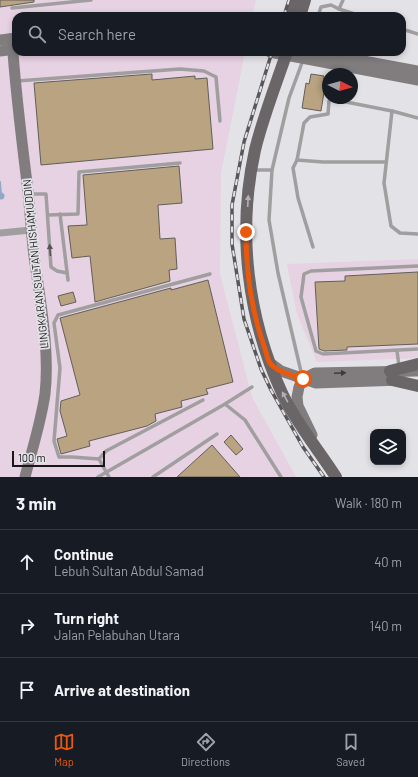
<!DOCTYPE html>
<meta charset="utf-8">
<style>
body{margin:0;font-family:Barlow,sans-serif;background:#20242c;color:#f1f3f6}
.controls{position:absolute;right:12px;bottom:12px;display:grid;overflow:hidden;border-radius:8px;box-shadow:0 2px 6px #0003}
.controls button{width:36px;height:36px;display:grid;place-items:center;padding:0;border:0;border-bottom:1px solid #363941;background:#171b24;color:#f1f3f6;font:20px sans-serif}
.compass{position:absolute;left:322px;top:68px;width:36px;height:36px;border-radius:50%;background:#171b24;box-shadow:0 2px 6px #0003;rotate:95deg}
.scale{position:absolute;left:12px;bottom:10px;width:93px;box-sizing:border-box;padding-left:4px;border:2px solid #18181a;border-top:0;font-size:11px;line-height:14px;white-space:nowrap;color:#18181a;-webkit-text-stroke:3px #e3e2e7;paint-order:stroke}
.stop{position:absolute;width:12px;height:12px;margin:-9px;border:3px solid #ea580c;border-radius:50%;background:#fff}
.stop.end{background:#ea580c;border-color:#fff;box-shadow:0 1px 4px #0008}
.list{margin:0;padding:0;list-style:none}
h2{display:flex;justify-content:space-between;align-items:center;height:52px;margin:0;padding:0 16px;font-size:17px}
h2 small{font-size:13px;font-weight:400;color:#9ea1a6}
.list li{display:grid;grid-template-columns:26px 1fr auto;gap:12px;align-items:center;box-sizing:border-box;height:64px;padding:0 16px;border-top:1px solid #363941}
.list b{display:block;font-size:15px;white-space:nowrap}
.list p{margin:0;font-size:13px;white-space:nowrap;color:#9ea1a6}
.list em{font-size:13px;font-style:normal;color:#9ea1a6}
.icon{flex:none;width:22px;height:22px;fill:none;stroke:currentColor;stroke-width:2;stroke-linecap:round;stroke-linejoin:round}
.map{position:relative;flex:none;width:418px;height:477px;overflow:hidden}
.search{position:absolute;background:#171b24;box-shadow:0 2px 6px #0003;left:12px;right:12px;top:12px;height:44px;display:flex;align-items:center;gap:10px;box-sizing:border-box;padding:0 14px;border-radius:12px;color:#9ea1a6;font-size:15px}
.sheet{height:244px;background:#171b24}
nav{display:flex;justify-content:space-around;align-items:center;box-sizing:border-box;height:56px;border-top:1px solid #363941;background:#171b24;font-size:11px;color:#9ea1a6}
nav a{display:grid;justify-items:center;gap:2px}
nav .on{color:#ea580c}
.map>svg:first-child{display:block}
.industrial{fill:#e6d2e2}
.lines{fill:none;stroke-linecap:round;stroke-linejoin:round}
.stream{stroke:#91a8c9;stroke-width:2}
.canal{stroke:#91a8c9;stroke-width:7}
.building{fill:#b9a380;stroke:#615f5b}
.lane{stroke:#a19e9f;stroke-width:3.5}
.street{stroke:#a19e9f;stroke-width:7}
.secondary{stroke:#817d7e;stroke-width:11}
.primary{stroke:#6a6566;stroke-width:12}
.rail-casing{stroke:#58585b;stroke-width:3.5}
.rail{stroke:#e3e2e7;stroke-width:2;stroke-dasharray:6;stroke-linecap:butt}
.oneway{fill:#b3b0b3}
.oneway2{fill:#565456}
.oneway3{fill:#3d3b3d}
.route{stroke:#ea580c;stroke-width:5}
.labels{text-anchor:middle;dominant-baseline:central;stroke-width:3.5;stroke-linejoin:round;paint-order:stroke}
.street-label{font-size:11px;fill:#18181a;stroke:#e3e2e7}
</style>
<div class="map">
<svg width="418" height="477" viewBox="0 0 418 477">
<rect width="100%" height="100%" fill="#e3e2e7"/>
<g class="industrial">
<path d="M0 0H256L252 16H16V52H245L221 173 220 274 252 397 296 477H0Z"/>
<path d="M418 259V358L317 362 297 314 287 264Z"/>
</g>
<g class="lines">
<path class="stream" d="M0 182 1 196"/>
<path class="canal" d="M0 196H1"/>
</g>
<g class="building">
<path d="M0 0H34V2L0 7Z"/>
<path d="M152 74V80L195 76V79L207 78 213 149 41 165 34 83Z"/>
<path d="M311 74 324 76 323 86H325L321 111 302 108 306 83 309 84Z"/>
<path d="M179 166 182 203 158 205 160 239 175 238 177 269 169 270 170 281 95 302 90 256 72 258 68 226 87 225 83 175Z"/>
<path d="M418 272V344L347 347V350L324 351 319 349 315 282 345 281V276Z"/>
<path d="M208 280 233 382 206 389 208 394 181 401 182 407 155 414 156 421 147 426 89 441 90 446 61 454 57 439 67 436 60 411 61 401 80 395 60 318 171 288V290Z"/>
<path d="M73 292 76 302 61 306 58 296Z"/>
<path d="M231 435 243 449 236 455 224 442Z"/>
<path d="M212 445 240 477H177Z"/>
</g>
<g class="lines">
<g class="lane">
<path d="M12 8 91 0"/>
<path d="M339 9 343 0"/>
<path d="M318 16 321 7 331 5 339 9 361 16"/>
<path d="M402 29 418 34"/>
<path d="M17 81 180 69 204 71 216 77 220 121"/>
<path d="M336 100 392 111 418 118"/>
<path d="M329 101 328 114 310 117 304 123 297 160 323 162H386"/>
<path d="M392 111 384 183 391 226 400 233 418 234"/>
<path d="M297 160 293 168 298 198 313 247"/>
<path d="M253 170H272"/>
<path d="M29 194H46L51 267 57 271 67 273"/>
<path d="M60 214 68 280"/>
<path d="M48 215 78 214 79 172 180 163"/>
<path d="M418 266 311 271 304 274 301 297 316 351 323 354 418 349"/>
<path d="M397 351 399 366"/>
<path d="M302 376 278 273 269 220 272 170 289 98 306 52"/>
<path d="M225 404 252 387"/>
<path d="M99 459 72 457H59L54 441 60 368 54 323 58 315 210 274"/>
<path d="M98 477 225 404 245 420 281 477"/>
<path d="M109 477 99 459 106 451 203 400"/>
<path d="M153 477 217 434"/>
</g>
<path class="street" d="M0 233 31 230"/>
<g class="secondary">
<path d="M12 39C15 87 21 135 27 183 30 207 31 232 34 256 40 300 50 350 45 394 41 422 32 450 25 477"/>
<path d="M0 40 16 38"/>
<path d="M0 51 16 49"/>
<path d="M270 52 418 80"/>
<path d="M315 52 418 71"/>
<path d="M270 363 281 371 316 383 401 380"/>
<path d="M312 435 298 406 297 397 299 387 303 379 315 373 418 371"/>
</g>
<g class="primary">
<path d="M291 16 296 0"/>
<path d="M300 16 305 0"/>
<path d="M287 52C276 84 263 117 255 150 237 231 247 317 282 393 296 423 318 449 336 477"/>
<path d="M390 371 418 364"/>
<path d="M392 380 418 386"/>
</g>
<g class="rail-casing">
<g id="rail">
<path d="M284 16 289 0"/>
<path d="M272 52 244 142 232 205V244L244 319 261 369 271 390 303 447 324 477"/>
</g>
</g>
<use href="#rail" class="rail"/>
</g>
<defs><path id="oneway-solid" d="M-6-.8H1V-3.2L6.5 0L1 3.2V.8H-6Z"/></defs>
<g class="oneway">
<use href="#oneway-solid" transform="translate(248 201) rotate(-87)"/>
<use href="#oneway-solid" transform="translate(285 397) rotate(-119)"/>
</g>
<use class="oneway2" href="#oneway-solid" transform="translate(50 250) rotate(-94)"/>
<use class="oneway3" href="#oneway-solid" transform="translate(340 373) rotate(-2)"/>
<g class="lines">
<path class="route" d="M246 232C246 270 251 309 264 346 266 351 267 359 270 363 277 372 292 375 303 379"/>
</g>
<g class="labels">
<g class="street-label">
<text transform="translate(35 264) rotate(-96)">LINGKARAN SULTAN HISHAMUDDIN</text>
</g>
</g>
</svg>
<div class="controls">
<button><svg class="icon" aria-label="layers" viewBox="0 0 24 24"><path d="M12 4l9 5-9 5-9-5zM3 14l9 5 9-5"/></svg></button>
</div>
<svg class="compass" viewBox="-18 -18 36 36"><path d="M0-13l5 13h-10z" fill="#e53935"/><path d="M0 13l5-13h-10z" fill="#9ea1a6"/></svg>
<div class="scale">100 m</div>
<div class="stop" style="left:303px;top:379px"></div>
<div class="stop end" style="left:246px;top:232px"></div>
<div class="search"><svg class="icon" aria-label="search" viewBox="0 0 24 24"><circle cx="10" cy="10" r="6"/><path d="M15 15l6 6"/></svg>Search here</div>
</div>
<section class="sheet">
<h2>3 min<small>Walk · 180 m</small></h2>
<ul class="list">
<li><svg class="icon" aria-label="ahead" viewBox="0 0 24 24"><path d="M12 20V5M6 11l6-6 6 6"/></svg><div><b>Continue</b><p>Lebuh Sultan Abdul Samad</p></div><em>40 m</em></li>
<li><svg class="icon" aria-label="right" viewBox="0 0 24 24"><path d="M7 20v-9h11M14 6l5 5-5 5"/></svg><div><b>Turn right</b><p>Jalan Pelabuhan Utara</p></div><em>140 m</em></li>
<li><svg class="icon" aria-label="arrive" viewBox="0 0 24 24"><path d="M6 21V4h12l-3 4 3 4H6"/></svg><div><b>Arrive at destination</b></div></li>
</ul>
</section>
<nav>
<a class="on"><svg class="icon" aria-label="map" viewBox="0 0 24 24"><path d="M3 6l6-2 6 2 6-2v14l-6 2-6-2-6 2zM9 4v14M15 6v14"/></svg>Map</a>
<a><svg class="icon" aria-label="directions" viewBox="0 0 24 24"><path d="M12 3l9 9-9 9-9-9zM9 14v-3h6M13 9l2 2-2 2"/></svg>Directions</a>
<a><svg class="icon" aria-label="saved" viewBox="0 0 24 24"><path d="M7 4h10v16l-5-4-5 4z"/></svg>Saved</a>
</nav>
